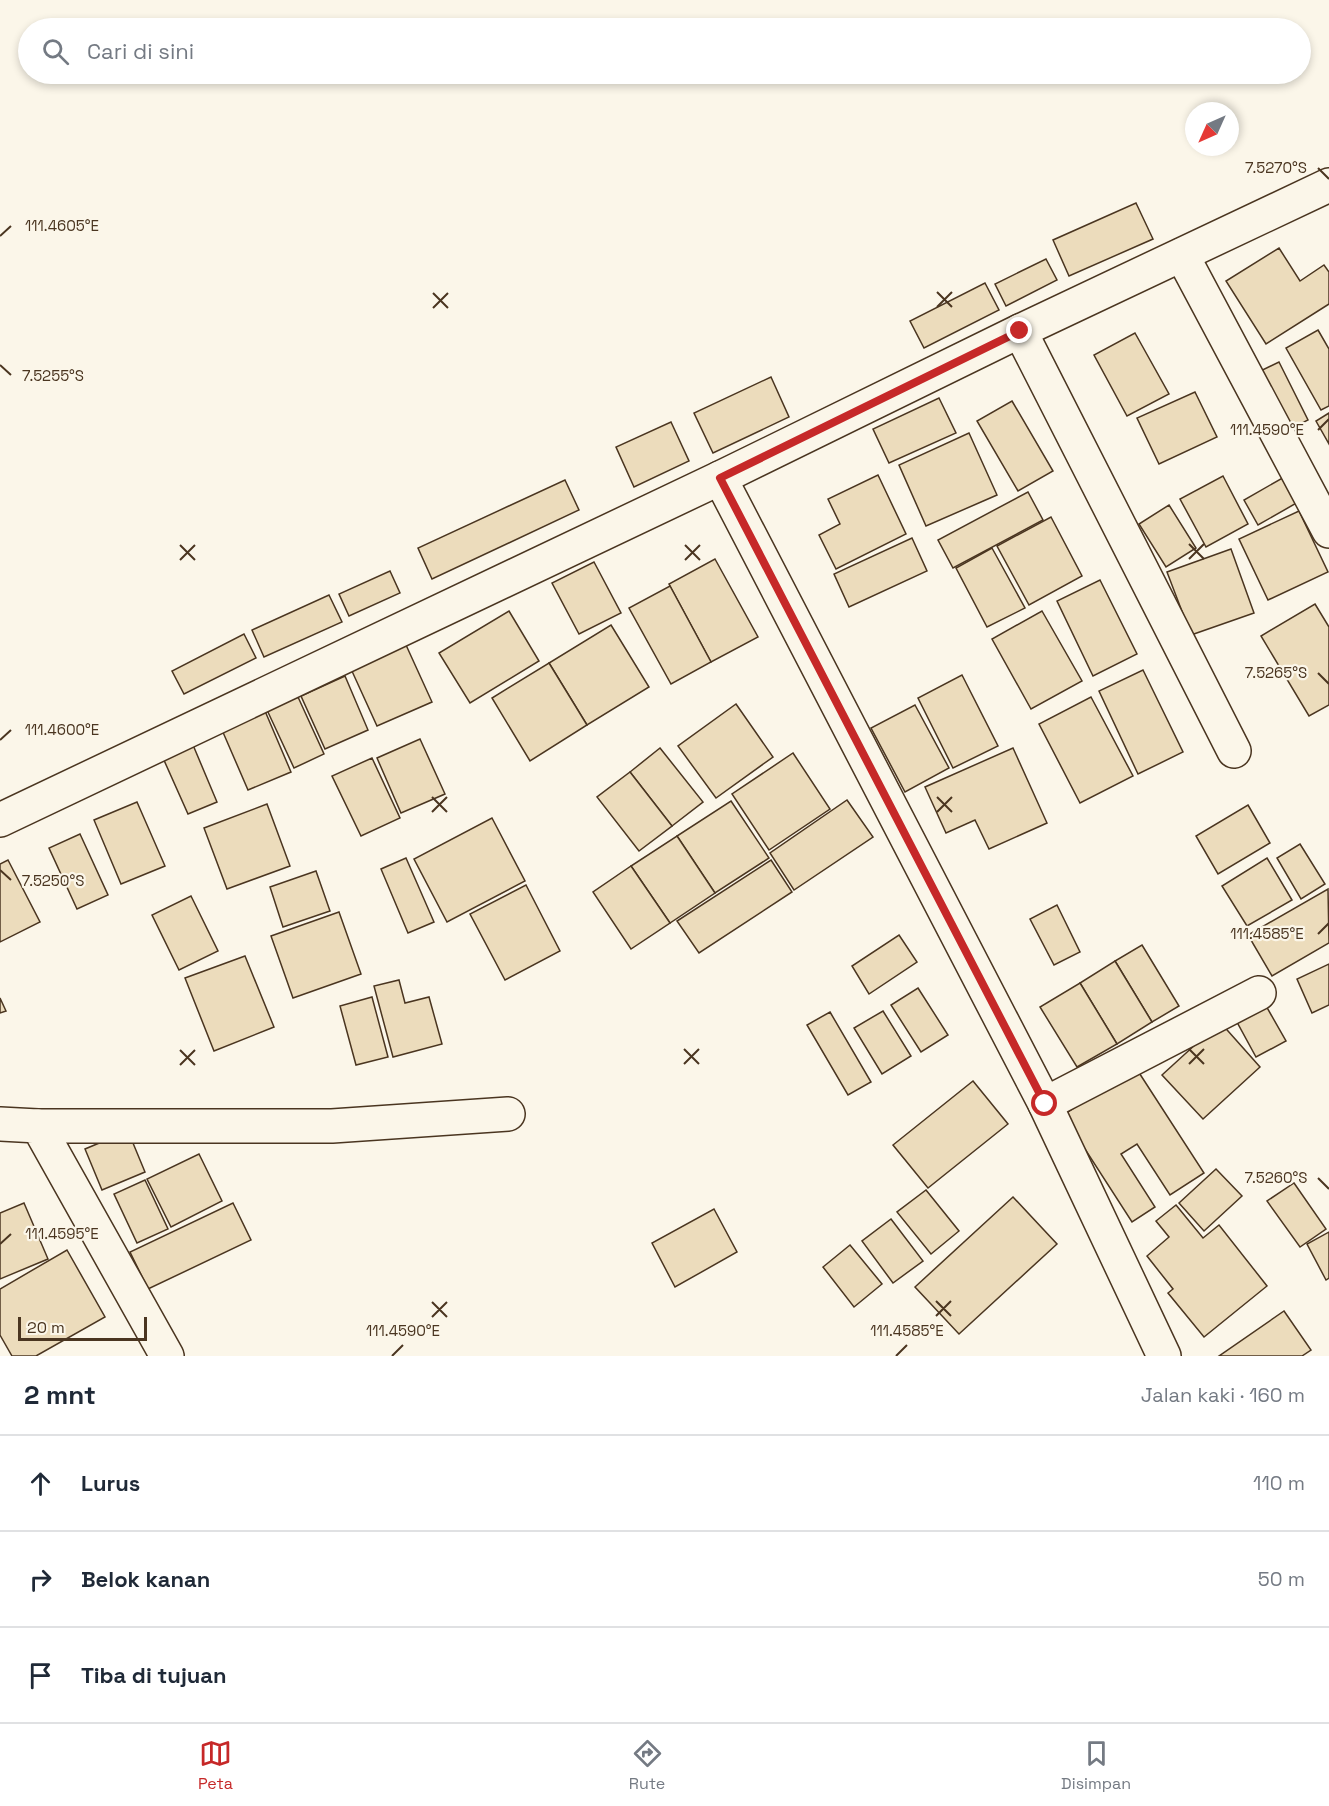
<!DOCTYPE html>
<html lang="id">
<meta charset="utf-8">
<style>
body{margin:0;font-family:"Space Grotesk",sans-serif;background:#f6f6f7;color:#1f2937}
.compass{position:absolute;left:1185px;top:102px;width:54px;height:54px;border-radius:50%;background:#fff;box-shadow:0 3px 9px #0003;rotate:225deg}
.scale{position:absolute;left:18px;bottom:15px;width:129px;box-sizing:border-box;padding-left:6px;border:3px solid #4a3520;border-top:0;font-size:16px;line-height:21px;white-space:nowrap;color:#4a3520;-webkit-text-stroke:4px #fbf6e9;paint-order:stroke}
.stop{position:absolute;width:18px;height:18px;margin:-14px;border:4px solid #c62828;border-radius:50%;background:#fff}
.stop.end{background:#c62828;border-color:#fff;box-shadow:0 2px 6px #0008}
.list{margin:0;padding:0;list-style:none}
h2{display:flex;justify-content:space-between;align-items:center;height:78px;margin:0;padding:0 24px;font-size:26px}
h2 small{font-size:20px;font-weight:400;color:#747a83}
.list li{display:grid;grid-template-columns:39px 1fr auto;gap:18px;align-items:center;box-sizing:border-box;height:96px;padding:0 24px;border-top:2px solid #e0e1e3}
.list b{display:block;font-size:22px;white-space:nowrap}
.list em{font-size:20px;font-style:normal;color:#747a83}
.icon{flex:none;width:33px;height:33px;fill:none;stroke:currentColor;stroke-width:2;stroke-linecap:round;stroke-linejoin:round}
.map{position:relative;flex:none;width:1329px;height:1356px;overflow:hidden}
.search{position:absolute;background:#fff;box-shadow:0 3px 9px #0003;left:18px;right:18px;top:18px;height:66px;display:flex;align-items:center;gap:15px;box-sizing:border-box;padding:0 21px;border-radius:33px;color:#747a83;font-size:22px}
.sheet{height:366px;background:#fff}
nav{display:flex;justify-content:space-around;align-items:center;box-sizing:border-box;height:84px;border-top:2px solid #e0e1e3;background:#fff;font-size:16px;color:#747a83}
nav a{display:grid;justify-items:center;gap:3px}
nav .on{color:#c62828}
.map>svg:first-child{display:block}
.building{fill:#ecdcbc;stroke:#4a3520;stroke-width:1.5}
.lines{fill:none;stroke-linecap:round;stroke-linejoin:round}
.minor-casing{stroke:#4a3520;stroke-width:36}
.minor{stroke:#fbf6e9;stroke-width:33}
.route{stroke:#c62828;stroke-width:8}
.ticks{fill:none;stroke:#4a3520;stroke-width:2}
.ticks-label{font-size:15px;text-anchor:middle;fill:#4a3520;stroke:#fbf6e9;stroke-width:4.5;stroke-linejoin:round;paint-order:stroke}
</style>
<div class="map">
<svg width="1329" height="1356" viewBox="0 0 1329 1356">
<rect width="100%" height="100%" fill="#fbf6e9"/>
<g class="building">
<path d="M1136 203 1153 239 1069 276 1053 240Z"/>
<path d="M1279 248 1300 281 1324 265 1329 272V304L1266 344 1226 281Z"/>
<path d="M1046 259 1057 280 1006 306 995 284Z"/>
<path d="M985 283 999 310 924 348 910 321Z"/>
<path d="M1318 330 1329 349V406L1321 410 1286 348Z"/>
<path d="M1135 333 1169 394 1127 416 1094 355Z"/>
<path d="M1279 362 1308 420 1283 433 1252 375Z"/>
<path d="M771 377 789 417 713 453 694 413Z"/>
<path d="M1195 392 1217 437 1159 464 1137 418Z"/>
<path d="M939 398 956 433 889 463 873 429Z"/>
<path d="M1012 401 1053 471 1018 491 977 421Z"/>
<path d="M1329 413V444L1316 421Z"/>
<path d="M671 422 689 461 634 487 616 447Z"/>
<path d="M969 433 997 495 926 526 899 465Z"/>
<path d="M878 475 906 534 836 569 819 535 840 524 828 499Z"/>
<path d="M1223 476 1248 524 1206 547 1180 499Z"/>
<path d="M1286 476 1300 501 1258 525 1244 500Z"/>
<path d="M565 480 579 510 432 579 418 548Z"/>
<path d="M1028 492 1043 520 953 568 938 540Z"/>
<path d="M1169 505 1196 548 1166 567 1139 524Z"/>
<path d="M1299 511 1328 572 1268 600 1239 539Z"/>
<path d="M1051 517 1082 576 1029 605 997 546Z"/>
<path d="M912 538 927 571 849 607 834 574Z"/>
<path d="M992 548 1025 608 987 627 956 568Z"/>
<path d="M1231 549 1254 613 1191 635 1167 572Z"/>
<path d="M715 559 758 637 711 662 669 584Z"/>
<path d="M594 562 621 613 579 634 552 583Z"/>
<path d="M390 571 400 593 349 616 339 594Z"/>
<path d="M1100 580 1137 654 1093 676 1057 601Z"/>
<path d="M670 586 711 662 671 684 629 608Z"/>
<path d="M329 595 342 622 264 657 252 630Z"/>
<path d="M1315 604 1329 627V705L1309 716 1261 636Z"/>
<path d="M509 611 539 661 470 703 439 653Z"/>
<path d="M1042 611 1082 681 1031 709 992 639Z"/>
<path d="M611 625 649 687 587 725 549 663Z"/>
<path d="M244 634 256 658 184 694 172 671Z"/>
<path d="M406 645 432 702 377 726 351 669Z"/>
<path d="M549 663 587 725 530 761 492 698Z"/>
<path d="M1143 670 1183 752 1138 774 1099 691Z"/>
<path d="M962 675 998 746 953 768 918 698Z"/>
<path d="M345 676 368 730 325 749 301 696Z"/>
<path d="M298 697 324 754 294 768 267 710Z"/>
<path d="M1091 697 1133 776 1080 803 1039 724Z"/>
<path d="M736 704 773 757 716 798 678 746Z"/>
<path d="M915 705 949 768 905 792 871 728Z"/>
<path d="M265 711 291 772 248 790 222 730Z"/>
<path d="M420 739 445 794 401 813 377 758Z"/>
<path d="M193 745 217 802 188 814 163 758Z"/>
<path d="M660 748 703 802 672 826 630 772Z"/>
<path d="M1013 748 1047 823 989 849 975 820 946 833 925 787Z"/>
<path d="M793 753 830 809 769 850 732 794Z"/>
<path d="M372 758 400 818 361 836 332 776Z"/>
<path d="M630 772 672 826 639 851 597 797Z"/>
<path d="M847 800 873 837 794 890 770 853Z"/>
<path d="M731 801 769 858 715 893 677 836Z"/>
<path d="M137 802 165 866 121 884 94 820Z"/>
<path d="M267 804 290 866 227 889 204 828Z"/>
<path d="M1248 805 1270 843 1218 874 1196 836Z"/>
<path d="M492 818 525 881 447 922 414 859Z"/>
<path d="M80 834 108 895 77 909 49 848Z"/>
<path d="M677 836 715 893 670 923 631 866Z"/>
<path d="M1300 844 1325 884 1301 899 1277 858Z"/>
<path d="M406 858 434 922 408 933 381 869Z"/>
<path d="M1267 858 1292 900 1247 926 1222 886Z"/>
<path d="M8 860 40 922 0 942V864Z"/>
<path d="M771 860 792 892 699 953 677 921Z"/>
<path d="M631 866 670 923 631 949 593 892Z"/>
<path d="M316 871 330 911 283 927 270 887Z"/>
<path d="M526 885 560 951 505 980 470 914Z"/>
<path d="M1328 889 1329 943 1272 976 1248 935Z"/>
<path d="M191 896 218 951 179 970 152 915Z"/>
<path d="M1057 905 1080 952 1054 965 1030 919Z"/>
<path d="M339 912 361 974 293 998 271 936Z"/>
<path d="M899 935 917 962 869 994 852 966Z"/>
<path d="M1142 945 1179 1006 1152 1022 1115 961Z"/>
<path d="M245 956 274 1027 214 1051 185 978Z"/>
<path d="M1115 961 1152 1022 1117 1044 1080 983Z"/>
<path d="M1329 964V1005L1312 1013 1297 979Z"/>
<path d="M399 980 405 1003 429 997 442 1044 393 1057 374 986Z"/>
<path d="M1080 983 1117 1044 1077 1067 1040 1007Z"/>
<path d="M918 988 948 1035 921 1052 891 1005Z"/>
<path d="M372 997 388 1057 356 1065 340 1006Z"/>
<path d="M1261 997 1286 1041 1256 1057 1232 1013Z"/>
<path d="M0 998 6 1011 0 1013Z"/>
<path d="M883 1011 911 1056 882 1074 854 1028Z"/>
<path d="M830 1012 871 1082 848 1095 807 1025Z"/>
<path d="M1220 1022 1260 1067 1203 1119 1162 1075Z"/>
<path d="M1136 1068 1204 1173 1170 1195 1137 1144 1121 1154 1155 1207 1132 1222 1063 1115Z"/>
<path d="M973 1081 1008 1124 928 1188 893 1145Z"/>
<path d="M128 1131 145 1172 102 1190 85 1149Z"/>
<path d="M199 1154 222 1201 171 1227 147 1179Z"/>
<path d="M1216 1169 1242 1196 1204 1231 1179 1203Z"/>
<path d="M145 1180 168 1229 137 1243 114 1194Z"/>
<path d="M1294 1183 1326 1229 1300 1247 1267 1201Z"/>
<path d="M926 1190 959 1231 931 1254 897 1212Z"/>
<path d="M1013 1197 1057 1244 959 1334 915 1287Z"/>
<path d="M24 1203 48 1259 0 1279V1213Z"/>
<path d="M233 1203 251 1240 148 1289 130 1252Z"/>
<path d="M1176 1205 1203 1238 1219 1225 1267 1286 1204 1337 1168 1293 1173 1289 1147 1256 1169 1237 1156 1221Z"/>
<path d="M714 1209 737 1252 675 1287 652 1243Z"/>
<path d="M891 1219 923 1261 893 1283 862 1241Z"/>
<path d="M1329 1232V1278L1326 1280 1307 1244Z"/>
<path d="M850 1245 882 1284 854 1307 823 1267Z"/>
<path d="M67 1250 105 1317 36 1356H12L0 1335V1289Z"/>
<path d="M1284 1311 1311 1350 1302 1356H1219Z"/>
</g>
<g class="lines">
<g class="minor-casing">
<g id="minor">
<path d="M1182 255 1329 531"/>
<path d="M1020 331 1234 751"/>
<path d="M720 478 1045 1104 1164 1356"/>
<path d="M0 820 720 478 1020 331 1329 185"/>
<path d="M1045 1104 1259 993"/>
<path d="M0 1124 38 1126 167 1356"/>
<path d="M38 1126H332L508 1114"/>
</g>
</g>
<use href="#minor" class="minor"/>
</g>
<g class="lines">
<path class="route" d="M1020 331 720 478 1045 1104"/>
</g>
<path class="ticks" d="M1318 168 1329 179M0 236 11 226M937 292 952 307M433 293 448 308M937 307 952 292M433 308 448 293M0 365 11 375M1318 430 1329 419M1189 544 1204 559M180 545 195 560M685 545 700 560M1189 559 1204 544M180 560 195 545M685 560 700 545M1318 673 1329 684M0 740 11 730M432 797 447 812M937 797 952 812M432 812 447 797M937 812 952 797M0 870 11 880M1318 934 1329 923M684 1049 699 1064M1189 1049 1204 1064M180 1050 195 1065M684 1064 699 1049M1189 1064 1204 1049M180 1065 195 1050M1318 1178 1329 1189M0 1244 11 1234M936 1301 951 1316M432 1302 447 1317M936 1316 951 1301M432 1317 447 1302M392 1356 403 1345M896 1356 907 1345"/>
<g class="ticks-label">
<text x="1276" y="173">7.5270°S</text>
<text x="62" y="231">111.4605°E</text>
<text x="53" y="381">7.5255°S</text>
<text x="1267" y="435">111.4590°E</text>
<text x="1276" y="678">7.5265°S</text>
<text x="62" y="735">111.4600°E</text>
<text x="53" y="886">7.5250°S</text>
<text x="1267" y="939">111.4585°E</text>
<text x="1276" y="1183">7.5260°S</text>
<text x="62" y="1239">111.4595°E</text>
<text x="403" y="1336">111.4590°E</text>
<text x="907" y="1336">111.4585°E</text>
</g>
</svg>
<svg class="compass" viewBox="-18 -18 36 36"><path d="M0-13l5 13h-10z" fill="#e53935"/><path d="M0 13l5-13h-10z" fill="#747a83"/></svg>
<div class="scale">20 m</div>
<div class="stop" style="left:1045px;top:1104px"></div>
<div class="stop end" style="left:1020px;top:331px"></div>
<div class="search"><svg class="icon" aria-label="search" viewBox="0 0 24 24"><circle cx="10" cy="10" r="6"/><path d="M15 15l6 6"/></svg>Cari di sini</div>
</div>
<section class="sheet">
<h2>2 mnt<small>Jalan kaki · 160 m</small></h2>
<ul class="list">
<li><svg class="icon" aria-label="ahead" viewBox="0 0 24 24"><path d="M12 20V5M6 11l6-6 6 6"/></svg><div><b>Lurus</b></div><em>110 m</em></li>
<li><svg class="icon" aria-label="right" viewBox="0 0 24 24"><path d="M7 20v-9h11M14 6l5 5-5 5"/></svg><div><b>Belok kanan</b></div><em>50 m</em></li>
<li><svg class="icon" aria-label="arrive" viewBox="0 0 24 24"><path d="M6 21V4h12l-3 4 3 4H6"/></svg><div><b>Tiba di tujuan</b></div></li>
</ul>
</section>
<nav>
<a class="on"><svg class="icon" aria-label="map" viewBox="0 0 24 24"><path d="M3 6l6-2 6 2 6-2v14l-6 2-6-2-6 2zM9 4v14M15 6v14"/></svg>Peta</a>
<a><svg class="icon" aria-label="directions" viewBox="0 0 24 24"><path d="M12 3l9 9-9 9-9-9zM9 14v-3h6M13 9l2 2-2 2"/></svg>Rute</a>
<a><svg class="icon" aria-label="saved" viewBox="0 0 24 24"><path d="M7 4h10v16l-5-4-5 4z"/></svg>Disimpan</a>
</nav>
